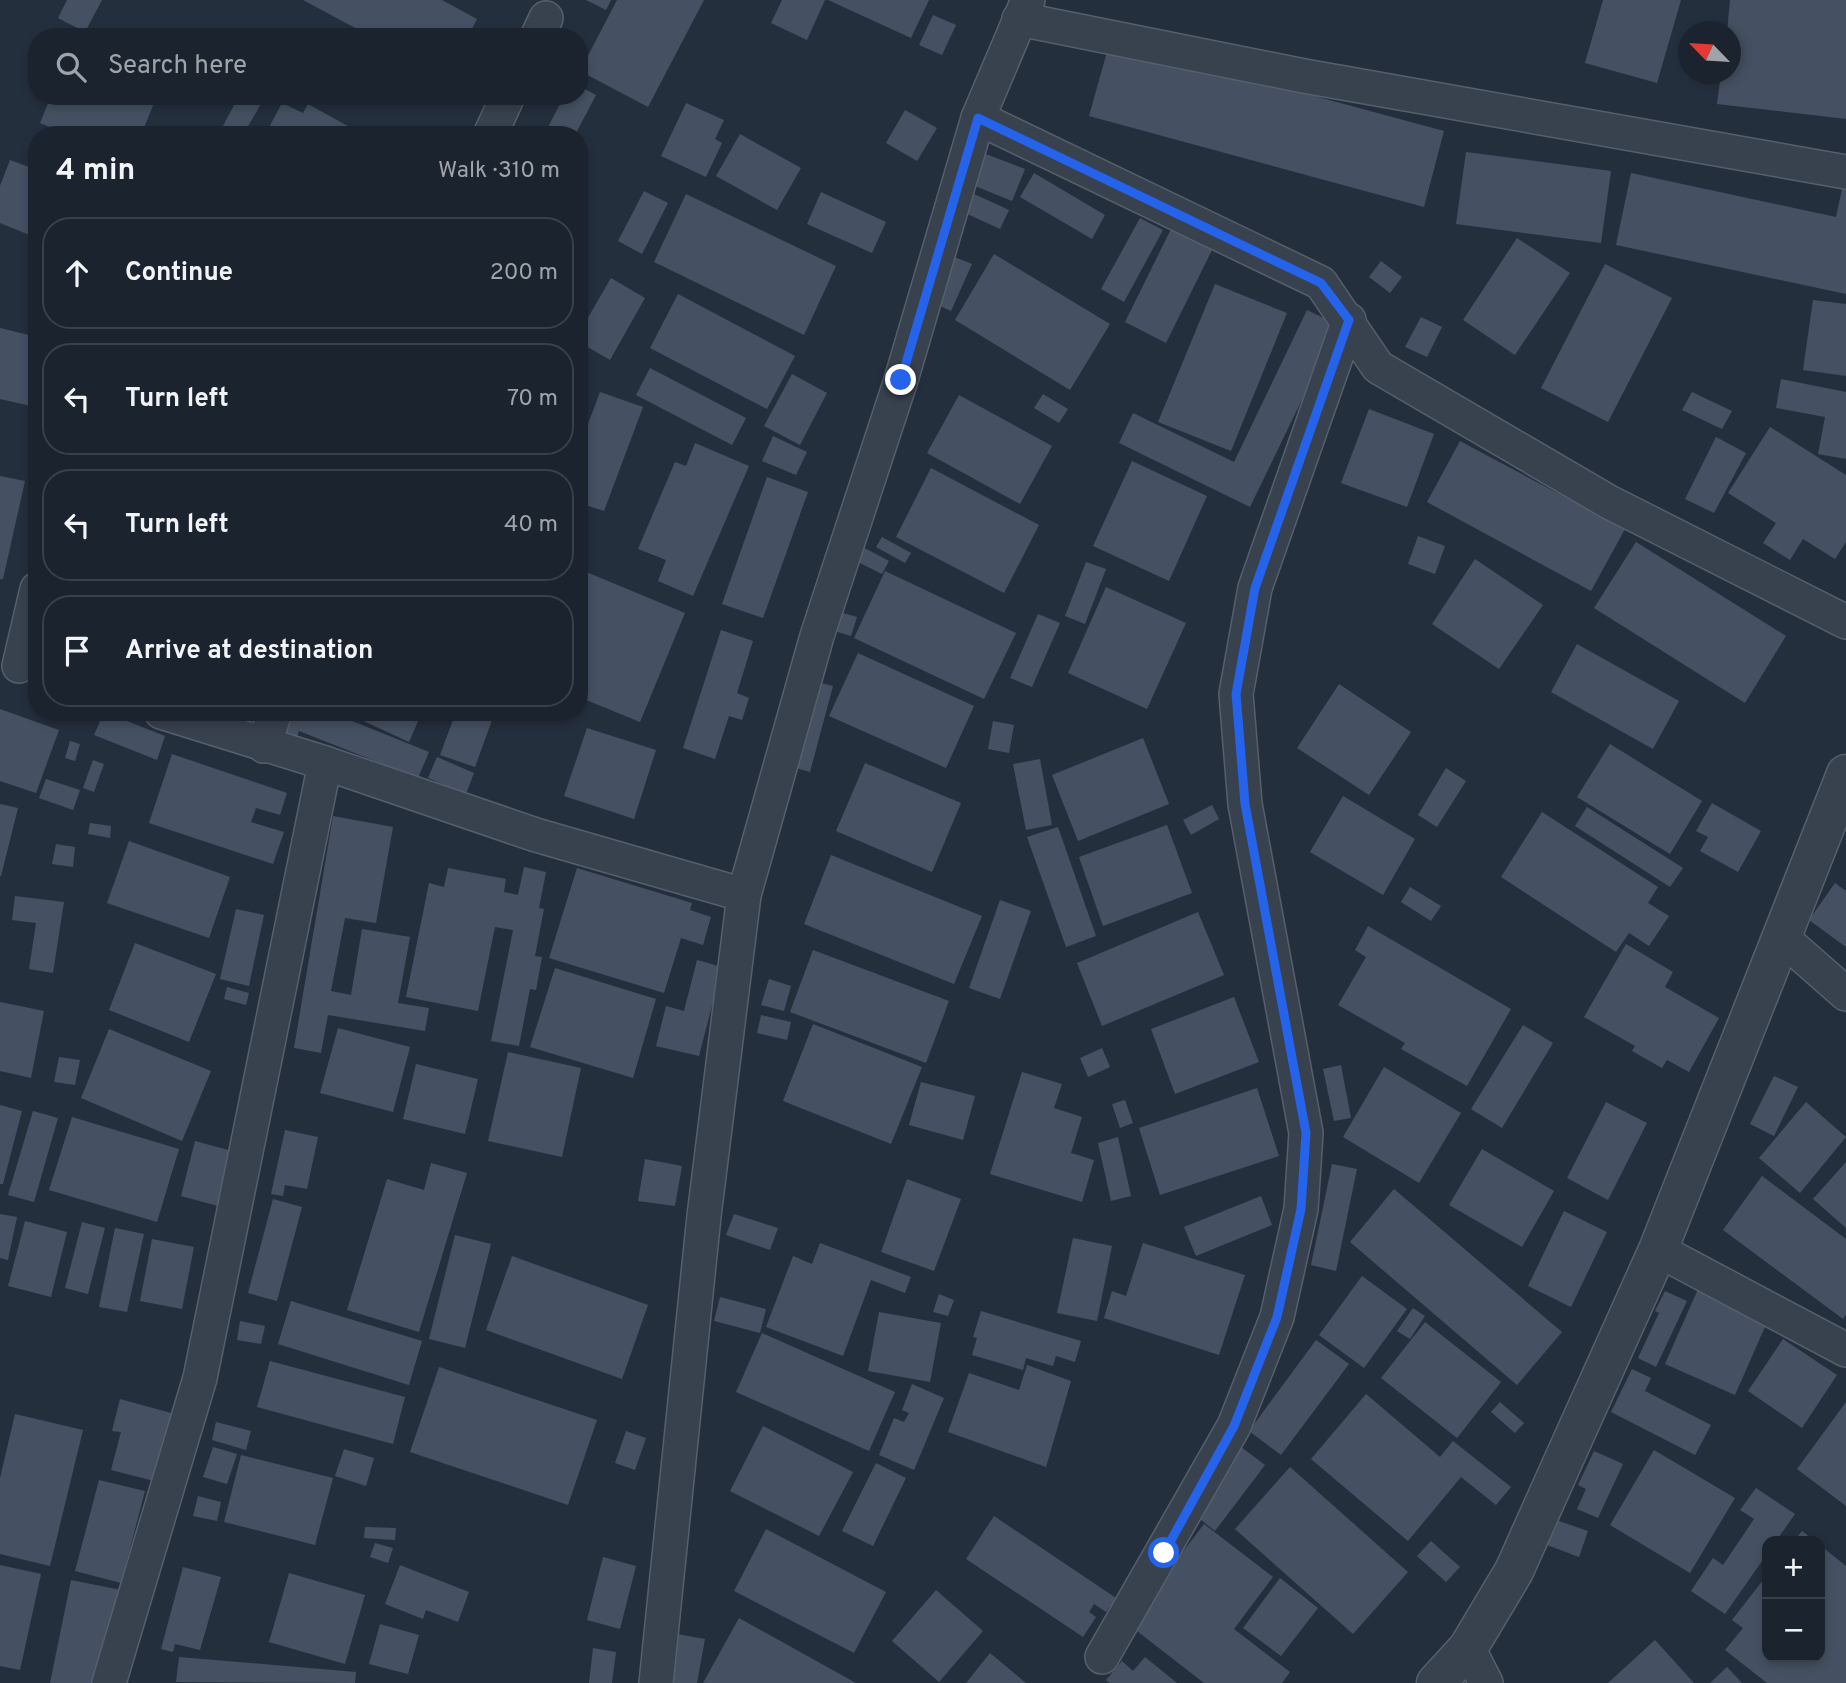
<!DOCTYPE html>
<meta charset="utf-8">
<style>
body{margin:0;font-family:Overpass,sans-serif;background:#242b36;color:#f1f3f6}
.controls{position:absolute;right:21px;bottom:21px;display:grid;overflow:hidden;border-radius:14px;box-shadow:0 4px 10px #0003}
.controls button{width:63px;height:63px;display:grid;place-items:center;padding:0;border:0;border-bottom:2px solid #39404a;background:#1b232e;color:#f1f3f6;font:35px sans-serif}
.compass{position:absolute;left:1678px;top:21px;width:63px;height:63px;border-radius:50%;background:#1b232e;box-shadow:0 4px 10px #0003;rotate:295deg}
.stop{position:absolute;width:21px;height:21px;margin:-16px;border:5px solid #2563eb;border-radius:50%;background:#fff}
.stop.end{background:#2563eb;border-color:#fff;box-shadow:0 2px 7px #0008}
.list{margin:0;padding:0;list-style:none}
h2{display:flex;justify-content:space-between;align-items:center;height:91px;margin:0;padding:0 28px;font-size:30px}
h2 small{font-size:23px;font-weight:400;color:#a0a4aa}
.list li{display:grid;grid-template-columns:46px 1fr auto;gap:21px;align-items:center;box-sizing:border-box;height:112px;margin:0 14px 14px;padding:0 14px;border:2px solid #39404a;border-radius:28px}
.list b{display:block;font-size:26px;white-space:nowrap}
.list em{font-size:23px;font-style:normal;color:#a0a4aa}
.icon{flex:none;width:38px;height:38px;fill:none;stroke:currentColor;stroke-width:2;stroke-linecap:round;stroke-linejoin:round}
.map{position:relative;flex:none;width:1846px;height:1683px;overflow:hidden}
.search{position:absolute;background:#1b232e;box-shadow:0 4px 10px #0003;left:28px;top:28px;width:560px;height:77px;display:flex;align-items:center;gap:18px;box-sizing:border-box;padding:0 24px;border-radius:28px;color:#a0a4aa;font-size:26px}
.panel{position:absolute;background:#1b232e;box-shadow:0 4px 10px #0003;left:28px;top:126px;width:560px;height:595px;border-radius:28px}
.map>svg:first-child{display:block}
.building{fill:#455162}
.lines{fill:none;stroke-linecap:round;stroke-linejoin:round}
.minor-casing{stroke:#565f6c;stroke-width:36}
.tertiary-casing{stroke:#565f6c;stroke-width:41}
.minor{stroke:#38414e;stroke-width:33}
.tertiary{stroke:#38414e;stroke-width:38}
.route{stroke:#2563eb;stroke-width:9}
</style>
<div class="map">
<svg width="1846" height="1683" viewBox="0 0 1846 1683">
<rect width="100%" height="100%" fill="#242f3e"/>
<g class="building">
<path d="M67 0H102L85 32 58 18Z"/>
<path d="M303 0H442L477 19 468 37H372Z"/>
<path d="M586 0H611L606 10Z"/>
<path d="M617 0H704L648 107 580 71Z"/>
<path d="M782 0H825L807 40 771 23Z"/>
<path d="M828 0H929L911 38Z"/>
<path d="M1603 0H1681L1657 83 1585 63Z"/>
<path d="M1730 0H1846V119L1717 104 1721 74H1730V32H1727Z"/>
<path d="M933 15 956 25 942 55 919 45Z"/>
<path d="M1110 41 1444 131 1424 207 1089 116Z"/>
<path d="M579 86 596 95 575 135H544L564 96H579Z"/>
<path d="M51 96H157L141 135H69L40 123Z"/>
<path d="M239 96H247L261 104 243 135H218Z"/>
<path d="M282 103 303 113 308 104 364 135H265Z"/>
<path d="M686 103 724 120 715 139 722 143 706 177 661 156Z"/>
<path d="M905 110 937 128 917 161 886 143Z"/>
<path d="M740 134 801 168 777 210 716 176Z"/>
<path d="M1466 152 1611 171 1601 243 1456 224Z"/>
<path d="M983 153 1025 169 1012 201 970 184Z"/>
<path d="M10 160 37 170V238L0 223V186Z"/>
<path d="M1034 173 1105 215 1092 239 1020 197Z"/>
<path d="M1631 173 1836 217 1842 189 1846 190V294L1616 245Z"/>
<path d="M644 191 668 203 642 254 618 241Z"/>
<path d="M821 192 886 222 872 253 807 224Z"/>
<path d="M972 193 1009 210 1000 229 963 212Z"/>
<path d="M686 194 836 266 804 335 654 262Z"/>
<path d="M1140 218 1163 230 1124 302 1101 289Z"/>
<path d="M1172 227 1213 248 1166 343 1125 322Z"/>
<path d="M1517 238 1570 273 1515 355 1463 320Z"/>
<path d="M994 254 1110 324 1070 390 955 320Z"/>
<path d="M950 255 972 264 951 311 929 301Z"/>
<path d="M1381 261 1402 277 1390 293 1369 277Z"/>
<path d="M1605 264 1672 298 1608 422 1541 388Z"/>
<path d="M611 278 645 298 610 360 579 342V333Z"/>
<path d="M1215 284 1287 313 1231 451 1158 422Z"/>
<path d="M678 294 795 356 767 409 650 348Z"/>
<path d="M1813 300 1846 304V376L1803 370Z"/>
<path d="M1307 310 1338 325 1250 507 1119 443 1133 413 1234 462Z"/>
<path d="M1421 317 1442 327 1427 357 1405 347Z"/>
<path d="M0 328 37 337 35 407 0 399Z"/>
<path d="M650 368 746 418 732 445 636 395Z"/>
<path d="M792 374 827 393 800 445 764 426Z"/>
<path d="M1781 379 1846 392V459L1818 454 1825 417 1776 408Z"/>
<path d="M600 392 643 407 604 511 579 503V448Z"/>
<path d="M1692 392 1732 411 1722 429 1682 410Z"/>
<path d="M1043 394 1068 409 1059 423 1034 408Z"/>
<path d="M959 395 1052 446 1020 504 927 453Z"/>
<path d="M1369 409 1434 434 1407 507 1341 483Z"/>
<path d="M1770 427 1846 475V542L1835 559 1803 539 1790 560 1763 543 1776 523 1728 493Z"/>
<path d="M773 436 807 452 796 475 762 461Z"/>
<path d="M1716 437 1746 453 1714 513 1685 499Z"/>
<path d="M1460 441 1625 529 1591 591 1427 502Z"/>
<path d="M695 443 749 466 693 596 658 581 666 560 638 549 675 462 686 466Z"/>
<path d="M1132 461 1207 496 1169 581 1093 546Z"/>
<path d="M931 468 1039 525 1004 593 896 537Z"/>
<path d="M0 476 25 481 3 579H0Z"/>
<path d="M767 477 808 492 763 618 722 604Z"/>
<path d="M1418 536 1445 546 1435 574 1408 564Z"/>
<path d="M882 537 911 553 905 563 876 547Z"/>
<path d="M1636 542 1786 636 1745 703 1594 608Z"/>
<path d="M857 544 889 561 882 574 850 558Z"/>
<path d="M1475 559 1543 605 1499 669 1432 624Z"/>
<path d="M1086 562 1106 569 1085 624 1065 616Z"/>
<path d="M579 569 685 613 640 722 579 697Z"/>
<path d="M885 571 1016 633 984 699 854 638Z"/>
<path d="M1106 587 1186 623 1147 709 1068 673Z"/>
<path d="M836 611 857 617 851 636 831 630Z"/>
<path d="M1038 614 1060 623 1032 687 1010 678Z"/>
<path d="M721 630 753 641 737 693 749 698 742 720 729 716 715 759 683 748Z"/>
<path d="M1577 644 1679 701 1653 749 1551 692Z"/>
<path d="M858 653 974 706 946 768 829 716Z"/>
<path d="M816 682 833 686 810 772 792 767Z"/>
<path d="M1339 684 1411 732 1369 795 1297 748Z"/>
<path d="M0 709 59 730 36 793 0 781Z"/>
<path d="M104 712 165 736 157 760 94 735Z"/>
<path d="M287 712 303 716 304 712H330L429 752 418 778 299 731 296 740 279 733Z"/>
<path d="M344 712H422L409 742Z"/>
<path d="M456 712H495L475 767 440 755Z"/>
<path d="M993 721 1014 725 1009 753 988 749Z"/>
<path d="M587 728 656 750 634 819 564 796Z"/>
<path d="M1143 738 1169 804 1078 841 1052 775Z"/>
<path d="M70 741 80 744 75 761 65 758Z"/>
<path d="M1610 744 1702 801 1670 854 1577 797Z"/>
<path d="M172 754 287 793 280 815 256 808 251 822 284 832 273 864 149 823Z"/>
<path d="M437 757 474 773 466 794 428 778Z"/>
<path d="M1040 759 1052 825 1026 830 1013 764Z"/>
<path d="M93 760 104 764 94 792 83 788Z"/>
<path d="M865 763 961 803 932 872 836 831Z"/>
<path d="M1446 768 1466 781 1437 827 1418 815Z"/>
<path d="M46 779 80 790 73 810 39 798Z"/>
<path d="M1343 796 1415 839 1383 895 1310 852Z"/>
<path d="M1712 803 1761 831 1738 872 1700 851 1708 837 1696 831Z"/>
<path d="M0 804 18 808 1 876H0Z"/>
<path d="M1212 805 1219 819 1191 835 1183 820Z"/>
<path d="M1587 807 1683 868 1670 887 1575 826Z"/>
<path d="M1542 812 1658 887 1648 903 1669 916 1649 946 1629 933 1616 952 1501 877Z"/>
<path d="M333 816 393 827 376 923 345 918 331 991 351 995 362 929 410 937 398 1003 429 1008 425 1031 328 1015 321 1053 294 1048Z"/>
<path d="M90 823 111 826 110 838 88 834Z"/>
<path d="M1167 825 1192 893 1103 926 1079 857Z"/>
<path d="M1058 827 1096 936 1066 947 1027 837Z"/>
<path d="M129 841 230 877 209 938 107 903Z"/>
<path d="M56 844 75 847 73 867 52 864Z"/>
<path d="M831 855 982 916 954 984 804 924Z"/>
<path d="M524 867 546 872 539 908 544 909 535 956 542 957 536 990 530 989 519 1046 491 1041 513 930 495 927 478 1011 406 997 429 883 444 887 448 868 506 879 504 892 518 895Z"/>
<path d="M577 868 692 903 690 910 711 917 703 945 681 938 664 993 549 958Z"/>
<path d="M1835 883 1846 891V947L1809 920Z"/>
<path d="M1410 887 1441 906 1431 921 1401 902Z"/>
<path d="M15 896 64 902 53 973 29 969 36 923 12 920Z"/>
<path d="M1000 900 1031 911 1000 999 969 988Z"/>
<path d="M236 909 264 915 249 986 220 979Z"/>
<path d="M1198 912 1224 975 1102 1026 1077 963Z"/>
<path d="M1368 926 1511 1009 1467 1086 1401 1049 1405 1043 1338 1005 1366 957 1355 950Z"/>
<path d="M135 943 216 974 189 1042 109 1010Z"/>
<path d="M1626 944 1673 972 1665 987 1719 1018 1689 1072 1667 1060 1662 1068 1632 1051 1635 1046 1584 1017Z"/>
<path d="M813 950 949 1001 926 1063 790 1012Z"/>
<path d="M697 960 722 967 699 1056 656 1046 666 1006 684 1011Z"/>
<path d="M555 968 656 999 633 1078 530 1047Z"/>
<path d="M769 979 791 986 784 1011 761 1005Z"/>
<path d="M227 987 249 993 246 1005 224 999Z"/>
<path d="M1234 997 1259 1062 1175 1094 1151 1029Z"/>
<path d="M0 1002 44 1011 31 1078 0 1071Z"/>
<path d="M761 1015 791 1022 787 1040 757 1033Z"/>
<path d="M813 1024 922 1067 891 1144 783 1101Z"/>
<path d="M1523 1025 1553 1043 1502 1128 1471 1109Z"/>
<path d="M338 1028 410 1047 393 1112 320 1093Z"/>
<path d="M109 1029 211 1071 182 1141 81 1098Z"/>
<path d="M1102 1048 1110 1067 1088 1077 1080 1058Z"/>
<path d="M508 1052 581 1068 562 1157 488 1141Z"/>
<path d="M59 1057 80 1060 75 1085 54 1082Z"/>
<path d="M416 1064 478 1079 465 1134 403 1119Z"/>
<path d="M1341 1065 1351 1118 1334 1121 1323 1069Z"/>
<path d="M1384 1067 1461 1113 1419 1183 1343 1137Z"/>
<path d="M1022 1072 1062 1084 1054 1108 1082 1117 1071 1153 1094 1160 1082 1202 990 1174Z"/>
<path d="M1774 1076 1798 1087 1774 1136 1750 1124Z"/>
<path d="M921 1082 975 1096 963 1140 909 1125Z"/>
<path d="M1257 1088 1279 1156 1160 1195 1139 1128Z"/>
<path d="M1125 1100 1133 1123 1120 1128 1112 1104Z"/>
<path d="M1606 1102 1647 1123 1608 1200 1567 1178Z"/>
<path d="M1806 1102 1846 1137 1800 1193 1759 1158Z"/>
<path d="M0 1105 22 1111 3 1184H0Z"/>
<path d="M33 1111 58 1118 34 1202 8 1195Z"/>
<path d="M72 1117 179 1149 157 1222 49 1190Z"/>
<path d="M285 1130 318 1137 307 1189 285 1185 283 1196 271 1194Z"/>
<path d="M1118 1137 1131 1196 1111 1201 1098 1143Z"/>
<path d="M195 1141 232 1151 218 1206 181 1196Z"/>
<path d="M1482 1149 1554 1191 1522 1247 1449 1205Z"/>
<path d="M645 1159 682 1166 675 1206 638 1201Z"/>
<path d="M1846 1162V1228L1813 1199Z"/>
<path d="M431 1163 467 1173 419 1332 347 1310 387 1179 424 1190Z"/>
<path d="M1332 1164 1357 1169 1336 1271 1311 1265Z"/>
<path d="M1762 1176 1846 1239V1315L1843 1319 1723 1230Z"/>
<path d="M907 1179 961 1199 934 1271 881 1252Z"/>
<path d="M1394 1189 1562 1332 1517 1385 1350 1242Z"/>
<path d="M1261 1196 1272 1225 1196 1256 1184 1227Z"/>
<path d="M273 1199 302 1207 277 1301 248 1293Z"/>
<path d="M1564 1211 1607 1232 1571 1307 1528 1286Z"/>
<path d="M0 1214 17 1217 8 1260 0 1258Z"/>
<path d="M734 1214 778 1228 770 1250 726 1235Z"/>
<path d="M25 1221 67 1232 51 1297 8 1286Z"/>
<path d="M82 1222 105 1228 88 1294 65 1288Z"/>
<path d="M115 1228 144 1234 127 1312 99 1307Z"/>
<path d="M455 1235 491 1244 465 1348 429 1339Z"/>
<path d="M1073 1238 1112 1246 1097 1321 1057 1313Z"/>
<path d="M152 1239 194 1247 182 1309 140 1301Z"/>
<path d="M820 1243 911 1277 905 1293 871 1280 843 1356 766 1327 793 1256 812 1264Z"/>
<path d="M1143 1243 1245 1275 1219 1355 1104 1318 1112 1291 1126 1296Z"/>
<path d="M512 1256 648 1305 622 1379 486 1330Z"/>
<path d="M1362 1276 1407 1309 1364 1368 1319 1335Z"/>
<path d="M1698 1289 1768 1320 1735 1395 1665 1364Z"/>
<path d="M1665 1291 1687 1301 1656 1367 1638 1358 1659 1313 1655 1311Z"/>
<path d="M939 1294 954 1300 948 1316 933 1312Z"/>
<path d="M720 1297 766 1309 760 1333 714 1321Z"/>
<path d="M291 1301 422 1341 409 1385 278 1344Z"/>
<path d="M1413 1308 1425 1316 1410 1339 1397 1331Z"/>
<path d="M981 1311 1081 1341 1075 1362 1056 1356 1053 1366 1026 1358 1023 1370 972 1355 977 1338 973 1337Z"/>
<path d="M879 1312 941 1323 930 1382 868 1371Z"/>
<path d="M240 1321 265 1326 261 1344 237 1340Z"/>
<path d="M1425 1322 1501 1382 1457 1438 1381 1378Z"/>
<path d="M762 1333 895 1392 869 1451 736 1392Z"/>
<path d="M1783 1339 1837 1375 1802 1428 1748 1391Z"/>
<path d="M1316 1340 1349 1364 1281 1455 1249 1431Z"/>
<path d="M270 1361 405 1397 393 1444 257 1407Z"/>
<path d="M1027 1365 1071 1381 1046 1467 948 1432 969 1373 1019 1390Z"/>
<path d="M439 1367 597 1420 568 1505 410 1452Z"/>
<path d="M1632 1369 1651 1378 1645 1391 1711 1425 1695 1455 1611 1412Z"/>
<path d="M912 1384 944 1398 914 1470 879 1455 894 1418 904 1422 909 1413 902 1410Z"/>
<path d="M1366 1394 1440 1457 1453 1441 1511 1487 1496 1505 1461 1477 1408 1541 1311 1459Z"/>
<path d="M120 1399 171 1413 154 1481 111 1470 121 1432 112 1431Z"/>
<path d="M1500 1402 1524 1423 1515 1433 1491 1412Z"/>
<path d="M1846 1402V1506L1797 1469Z"/>
<path d="M15 1414 83 1430 50 1566 0 1554V1478Z"/>
<path d="M216 1422 251 1431 246 1450 212 1440Z"/>
<path d="M763 1426 853 1472 819 1536 730 1491Z"/>
<path d="M626 1431 646 1438 635 1470 615 1463Z"/>
<path d="M1240 1446 1265 1465 1215 1531 1191 1512Z"/>
<path d="M213 1447 237 1454 227 1484 203 1477Z"/>
<path d="M344 1449 374 1458 366 1486 335 1476Z"/>
<path d="M1654 1450 1735 1498 1690 1573 1610 1525Z"/>
<path d="M1594 1451 1623 1464 1598 1518 1577 1509 1586 1489 1578 1485Z"/>
<path d="M241 1455 333 1478 315 1545 224 1522Z"/>
<path d="M876 1463 906 1478 873 1546 842 1531Z"/>
<path d="M1290 1467 1408 1572 1353 1634 1235 1529Z"/>
<path d="M99 1480 145 1491 121 1583 75 1571Z"/>
<path d="M1756 1488 1795 1514 1776 1541H1767V1554L1725 1614 1691 1591 1713 1558 1723 1565 1754 1519 1740 1510Z"/>
<path d="M198 1496 221 1502 217 1521 193 1516Z"/>
<path d="M994 1516 1116 1598 1106 1612 1094 1604 1089 1612 1096 1617 1083 1637 966 1559Z"/>
<path d="M1556 1520 1588 1531 1579 1557 1547 1545Z"/>
<path d="M1204 1524 1273 1577 1234 1629 1290 1672 1282 1683H1204L1128 1624Z"/>
<path d="M365 1527 396 1528 395 1540 364 1538Z"/>
<path d="M766 1529 886 1592 854 1653 734 1591Z"/>
<path d="M1802 1531 1815 1541H1794Z"/>
<path d="M1431 1541 1460 1567 1446 1582 1417 1556Z"/>
<path d="M375 1543 393 1548 388 1563 370 1557Z"/>
<path d="M1820 1545 1846 1566V1683H1767L1725 1650 1743 1628 1732 1620 1767 1575V1657H1820Z"/>
<path d="M603 1557 636 1566 620 1629 587 1620Z"/>
<path d="M0 1565 41 1574 20 1670 0 1666Z"/>
<path d="M400 1565 469 1592 458 1622 426 1610 423 1619 385 1604Z"/>
<path d="M183 1567 221 1577 200 1650 175 1644 173 1652 161 1649Z"/>
<path d="M289 1573 365 1595 345 1664 269 1642Z"/>
<path d="M1280 1578 1318 1608 1281 1656 1243 1628Z"/>
<path d="M71 1580 121 1590 102 1683H50Z"/>
<path d="M936 1590 983 1631 939 1682 892 1641Z"/>
<path d="M739 1618 856 1683H703Z"/>
<path d="M380 1624 419 1635 408 1674 369 1664Z"/>
<path d="M677 1634 705 1639 697 1683H669Z"/>
<path d="M1655 1640 1694 1683H1608Z"/>
<path d="M593 1648 616 1652 612 1683H589Z"/>
<path d="M990 1653 1026 1683H966Z"/>
<path d="M179 1657 356 1672 355 1683 176 1682Z"/>
<path d="M1145 1657 1177 1683H1110L1106 1680 1122 1661 1133 1671Z"/>
<path d="M1727 1667 1742 1683H1710Z"/>
</g>
<g class="lines">
<g class="minor-casing">
<g id="minor">
<path d="M1019 19 1304 76 1846 172"/>
<path d="M537 37 546 18"/>
<path d="M978 118 1321 283 1378 367 1609 502 1846 622"/>
<path d="M490 135 508 96"/>
<path d="M19 666 37 589"/>
<path d="M161 712 325 763 536 835 744 895"/>
<path d="M264 746 275 712"/>
<path d="M1780 936 1846 994"/>
<path d="M1658 1250 1846 1350"/>
<path d="M1468 1648 1486 1683"/>
<path d="M1102 1657 1234 1426 1277 1317 1301 1209 1306 1133 1245 804 1236 694 1255 588 1349 320"/>
<path d="M109 1683 200 1378 325 763"/>
<path d="M656 1683 704 1216 744 895 817 636 901 380 978 118 1028 0"/>
</g>
</g>
<g class="tertiary-casing">
<path id="tertiary" d="M1436 1683 1468 1648 1514 1571 1565 1457 1658 1250 1846 774"/>
</g>
<use href="#minor" class="minor"/>
<use href="#tertiary" class="tertiary"/>
</g>
<g class="lines">
<path class="route" d="M901 380 978 118 1321 283 1349 320 1255 588 1236 694 1245 804 1306 1133 1301 1209 1277 1317 1234 1426 1164 1553"/>
</g>
</svg>
<div class="controls">
<button>+</button>
<button>−</button>
</div>
<svg class="compass" viewBox="-18 -18 36 36"><path d="M0-13l5 13h-10z" fill="#e53935"/><path d="M0 13l5-13h-10z" fill="#a0a4aa"/></svg>
<div class="stop" style="left:1164px;top:1553px"></div>
<div class="stop end" style="left:901px;top:380px"></div>
<div class="search"><svg class="icon" aria-label="search" viewBox="0 0 24 24"><circle cx="10" cy="10" r="6"/><path d="M15 15l6 6"/></svg>Search here</div>
<section class="panel">
<h2>4 min<small>Walk · 310 m</small></h2>
<ul class="list">
<li><svg class="icon" aria-label="ahead" viewBox="0 0 24 24"><path d="M12 20V5M6 11l6-6 6 6"/></svg><div><b>Continue</b></div><em>200 m</em></li>
<li><svg class="icon" aria-label="left" viewBox="0 0 24 24"><path d="M17 20v-9H6M10 6l-5 5 5 5"/></svg><div><b>Turn left</b></div><em>70 m</em></li>
<li><svg class="icon" aria-label="left" viewBox="0 0 24 24"><path d="M17 20v-9H6M10 6l-5 5 5 5"/></svg><div><b>Turn left</b></div><em>40 m</em></li>
<li><svg class="icon" aria-label="arrive" viewBox="0 0 24 24"><path d="M6 21V4h12l-3 4 3 4H6"/></svg><div><b>Arrive at destination</b></div></li>
</ul>
</section>
</div>
